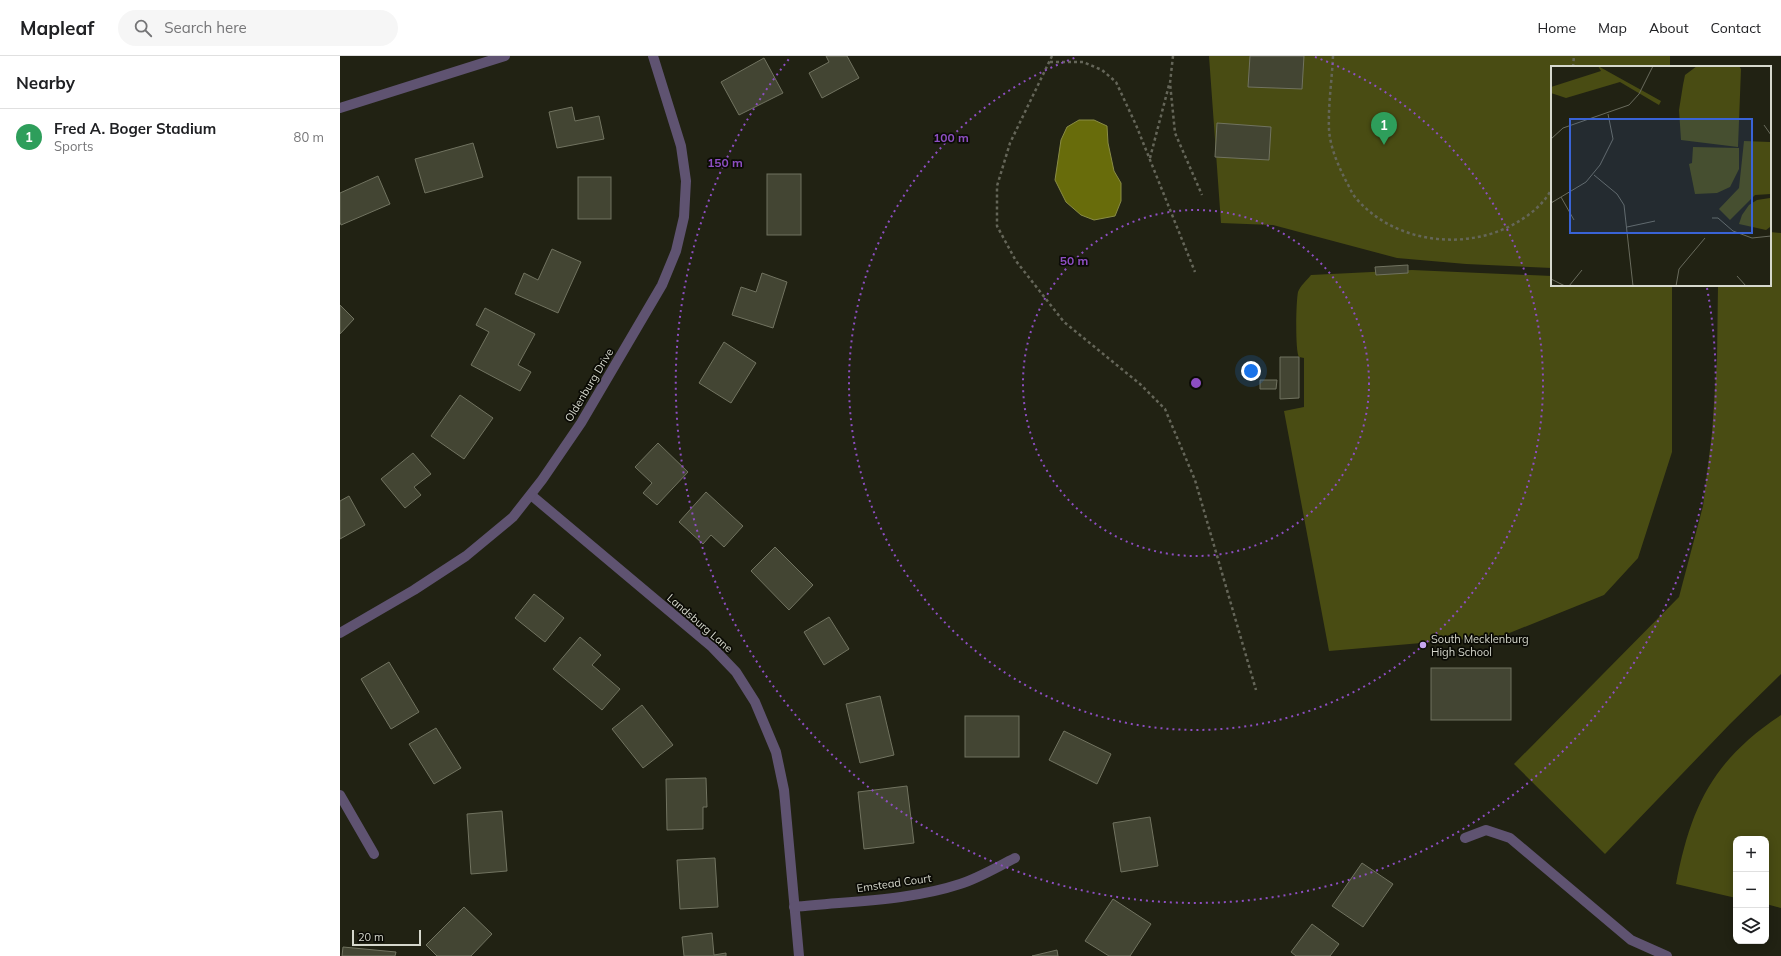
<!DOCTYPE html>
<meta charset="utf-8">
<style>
body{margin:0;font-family:Mulish,sans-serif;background:#f6f6f6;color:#202124}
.controls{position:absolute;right:12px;bottom:12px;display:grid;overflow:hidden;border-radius:8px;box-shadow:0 2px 10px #0003}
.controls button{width:36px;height:36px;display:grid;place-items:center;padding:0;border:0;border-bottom:1px solid #e0e0e0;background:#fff;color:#202124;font:20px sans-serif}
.scale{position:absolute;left:12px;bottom:10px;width:69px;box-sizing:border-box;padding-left:4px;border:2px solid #d6d8cd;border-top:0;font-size:11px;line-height:14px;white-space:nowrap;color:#d6d8cd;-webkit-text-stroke:3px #0b0b05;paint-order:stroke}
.you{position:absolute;left:911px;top:315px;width:14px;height:14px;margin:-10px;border:3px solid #fff;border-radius:50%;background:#1a73e8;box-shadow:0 0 0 6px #1a73e833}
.badge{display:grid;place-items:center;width:26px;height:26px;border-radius:50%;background:#111827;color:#fff;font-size:13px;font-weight:700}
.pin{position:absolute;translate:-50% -33px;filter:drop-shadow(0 1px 2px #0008)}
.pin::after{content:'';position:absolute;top:21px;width:14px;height:12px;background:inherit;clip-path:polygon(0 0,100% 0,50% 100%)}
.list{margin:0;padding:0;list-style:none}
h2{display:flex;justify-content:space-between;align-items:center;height:52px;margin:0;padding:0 16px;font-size:17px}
h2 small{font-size:13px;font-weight:400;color:#757577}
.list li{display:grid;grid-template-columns:26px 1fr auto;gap:12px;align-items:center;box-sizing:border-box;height:56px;padding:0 16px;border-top:1px solid #e0e0e0}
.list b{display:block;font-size:15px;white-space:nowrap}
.list p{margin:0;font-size:13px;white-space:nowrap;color:#757577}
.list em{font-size:13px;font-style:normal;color:#757577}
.icon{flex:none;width:22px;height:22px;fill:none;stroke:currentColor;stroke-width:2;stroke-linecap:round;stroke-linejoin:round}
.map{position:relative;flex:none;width:1441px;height:900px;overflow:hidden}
header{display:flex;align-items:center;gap:24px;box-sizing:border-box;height:56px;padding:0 20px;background:#fff;border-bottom:1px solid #e0e0e0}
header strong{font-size:19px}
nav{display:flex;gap:22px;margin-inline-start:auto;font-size:14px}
.search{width:280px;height:36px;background:#f6f6f6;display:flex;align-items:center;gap:10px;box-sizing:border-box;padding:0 14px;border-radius:22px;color:#757577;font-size:15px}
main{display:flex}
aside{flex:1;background:#fff}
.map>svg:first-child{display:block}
.green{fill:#494c13}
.water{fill:#686c0b;stroke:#898c45}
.building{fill:#434533;stroke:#717360}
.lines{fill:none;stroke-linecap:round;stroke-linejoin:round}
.path{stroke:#656659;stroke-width:2.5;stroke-dasharray:3 3;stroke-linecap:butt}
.service{stroke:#5f5371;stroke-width:10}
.minor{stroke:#5f5371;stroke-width:10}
.ring{fill:none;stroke:#8d4ec2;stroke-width:2;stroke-dasharray:2 4}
.poi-dot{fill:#c6a6f0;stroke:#0b0b05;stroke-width:1.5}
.labels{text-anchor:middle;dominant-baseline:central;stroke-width:3.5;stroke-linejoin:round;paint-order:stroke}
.street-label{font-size:11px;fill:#d6d8cd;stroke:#0b0b05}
.poi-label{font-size:11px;fill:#d6d8cd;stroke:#0b0b05;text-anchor:start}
.inset-road{fill:none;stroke:#696b5d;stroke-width:1}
.view{fill:#3963d6;fill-opacity:0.15;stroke:#3963d6;stroke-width:2}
.inset-edge{fill:none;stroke:#d6d8cd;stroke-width:2}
.centre{fill:#8d4ec2;stroke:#0b0b05;stroke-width:2}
.ring-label{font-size:12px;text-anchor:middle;font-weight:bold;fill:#8d4ec2;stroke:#0b0b05;stroke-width:3.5;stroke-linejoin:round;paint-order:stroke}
</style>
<header>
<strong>Mapleaf</strong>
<div class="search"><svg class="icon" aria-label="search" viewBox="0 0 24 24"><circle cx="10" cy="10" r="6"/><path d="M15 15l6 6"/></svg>Search here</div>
<nav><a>Home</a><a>Map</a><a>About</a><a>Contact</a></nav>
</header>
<main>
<aside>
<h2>Nearby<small></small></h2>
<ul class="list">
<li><span class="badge" style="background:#2e9e5b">1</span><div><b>Fred A. Boger Stadium</b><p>Sports</p></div><em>80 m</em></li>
</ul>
</aside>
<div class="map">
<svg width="1441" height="900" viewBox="0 0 1441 900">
<rect width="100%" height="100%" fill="#212213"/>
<g class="green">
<path d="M869 0H1330V11H1212V212L1126 208 1057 202 933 169 881 167Z"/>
<path d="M1430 176 1441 177V618L1390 668 1265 798 1174 708 1339 541 1363 450 1372 377 1377 304 1378 229H1430Z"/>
<path d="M1072 214 1212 220V229H1332V396L1298 502 1264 539 1162 580 989 595 944 355 964 351V302L959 301C955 296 956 245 958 236 960 230 967 224 971 219Z"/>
<path d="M1441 659V852L1426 848V783H1396V842L1336 828C1351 750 1373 704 1441 659Z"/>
</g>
<path class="water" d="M739 64H754L767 70 768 87 774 115 781 127V145L775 160 754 164 741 159 726 146 715 124 721 84 727 71Z"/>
<g class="building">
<path d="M486 0H507L519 22 482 42 469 17 489 6Z"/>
<path d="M910 0H964L962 33 908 31Z"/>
<path d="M424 2 443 37 399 59 381 26Z"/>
<path d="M232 51 235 65 259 60 264 83 217 92 209 56Z"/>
<path d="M877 67 931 71 929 104 875 101Z"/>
<path d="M133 87 143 121 85 137 75 103Z"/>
<rect x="427" y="118" width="34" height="61"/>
<path d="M38 120 50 148 1 169 0 166V137Z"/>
<rect x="238" y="121" width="33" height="42"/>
<path d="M212 193 241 206 218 257 175 238 184 217 198 224Z"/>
<path d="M1068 209V217L1036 219 1035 211Z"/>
<path d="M422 217 447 226 433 272 392 259 401 231 416 236Z"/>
<path d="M0 249 14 263 0 278Z"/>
<path d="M145 252 195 278 178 309 191 316 180 335 131 309 149 276 136 269Z"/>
<path d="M384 286 416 307 391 347 359 327Z"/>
<path d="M940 301H959V342L940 343Z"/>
<path d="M920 324H937L936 333H920Z"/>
<path d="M120 339 153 362 124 403 91 380Z"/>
<path d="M318 387 348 416 317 449 303 437 312 427 295 411Z"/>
<path d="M73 397 91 418 74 431 81 439 65 452 41 423Z"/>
<path d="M366 436 403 470 384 491 371 479 363 488 339 466Z"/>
<path d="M9 440 25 469 0 483V445Z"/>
<path d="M435 491 473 529 449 554 411 515Z"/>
<path d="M194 538 224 562 205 586 175 562Z"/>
<path d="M489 561 509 593 484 609 464 576Z"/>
<path d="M240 581 261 599 252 609 280 633 262 654 213 613Z"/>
<path d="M49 606 79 656 51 673 21 623Z"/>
<rect x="1091" y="612" width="80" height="52"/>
<path d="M540 640 554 699 520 707 506 648Z"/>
<path d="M302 649 333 689 303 712 272 673Z"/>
<rect x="625" y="660" width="54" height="41"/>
<path d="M96 672 121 712 94 728 69 688Z"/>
<path d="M724 675 771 698 757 728 709 704Z"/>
<path d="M366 722 367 751H363V773L327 774 326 723Z"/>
<path d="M567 730 574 787 524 793 518 736Z"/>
<path d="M162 755 167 815 131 818 127 758Z"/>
<path d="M810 761 818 810 781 816 773 767Z"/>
<path d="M375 802 378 851 340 853 337 804Z"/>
<path d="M1022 807 1053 828 1023 871 992 850Z"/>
<path d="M773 843 811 868 790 900H769L745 885Z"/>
<path d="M124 851 152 878 131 900H97L86 889Z"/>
<path d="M972 868 999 888 990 900H956L951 896Z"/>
<path d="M372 877 374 899 386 897V900H344L342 881Z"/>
<path d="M3 891 56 896 55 900H2Z"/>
<path d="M717 894 718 900H692Z"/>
</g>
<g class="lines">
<g class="path">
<path d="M712 0 670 87 657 130V170L676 205 724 266 800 328 825 353 855 424 916 634"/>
<path d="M833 0 830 27 835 77 862 139"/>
<path d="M993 0C992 24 988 49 989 73 990 91 998 109 1006 125 1009 130 1011 136 1015 141 1053 187 1125 196 1176 167 1190 159 1205 147 1212 132"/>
<path d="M710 6H743L762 14 776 26 796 69 855 216"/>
<path d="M1233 11 1234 0"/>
<path d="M810 102 829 29"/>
</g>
<path class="service" d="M1125 782 1146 774 1170 782 1291 884 1327 900"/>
<g class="minor">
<path d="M0 52 165 0"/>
<path d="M191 439 372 591 396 616 415 646 436 696 444 734 459 900"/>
<path d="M0 577 74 534 126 500 173 461 202 424 241 367 322 229 336 195 344 161 346 125 341 90 313 0"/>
<path d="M0 739 34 798"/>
<path d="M454 851C508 845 569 845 620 828 639 822 657 811 675 802"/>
</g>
</g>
<g class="ring">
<circle cx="856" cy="327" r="173"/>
<path d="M975 1A347 347 0 1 1 737 1"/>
<path d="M1367 232A520 520 0 1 1 449 3"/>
</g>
<circle class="poi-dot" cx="1083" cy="589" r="4"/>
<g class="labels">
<g class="street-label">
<text transform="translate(249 329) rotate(-59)">Oldenburg Drive</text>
<text transform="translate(360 567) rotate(41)">Landsburg Lane</text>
<text transform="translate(554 827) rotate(-8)">Emstead Court</text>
</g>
<g class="poi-label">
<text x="1091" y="583">South Mecklenburg<tspan x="1091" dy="13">High School</tspan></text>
</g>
</g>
<g transform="translate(1211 10)">
<rect width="220" height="220" fill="#212213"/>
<path d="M47 0 110 35 108 39 69 16 15 32 0 27V21L50 5ZM146 0H188L190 3 187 81 130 74 128 44 132 19 134 9ZM193 75 219 76 220 128 204 129 179 154 168 143 188 122ZM142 81 188 82V103L179 121 166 127 144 128 138 98 141 97ZM219 132V161L215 164 188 158 191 149 198 139 206 134Z" fill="#494c13"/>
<path class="inset-road" d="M213 59 220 69M0 73 12 62 78 39 88 28 102 0M43 109 66 128 73 139 82 220M10 131 23 154M0 137 35 116 49 99 62 73 57 48M161 152H167L182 165 201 172 220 170M76 161 104 155M186 210 195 220M0 213 14 220M18 220 31 204M125 220 128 203 154 172"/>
<path class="view" d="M19 53H201V167H19Z"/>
<rect width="220" height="220" class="inset-edge"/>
</g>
<circle cx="856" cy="327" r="6" class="centre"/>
<g class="ring-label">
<text x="611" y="86">100 m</text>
<text x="385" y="111">150 m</text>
<text x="734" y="209">50 m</text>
</g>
</svg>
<div class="controls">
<button>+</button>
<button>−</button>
<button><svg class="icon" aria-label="layers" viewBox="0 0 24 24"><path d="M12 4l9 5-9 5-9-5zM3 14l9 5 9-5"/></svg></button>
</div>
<div class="scale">20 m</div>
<div class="you"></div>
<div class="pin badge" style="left:1044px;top:89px;background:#2e9e5b">1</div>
</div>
</main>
